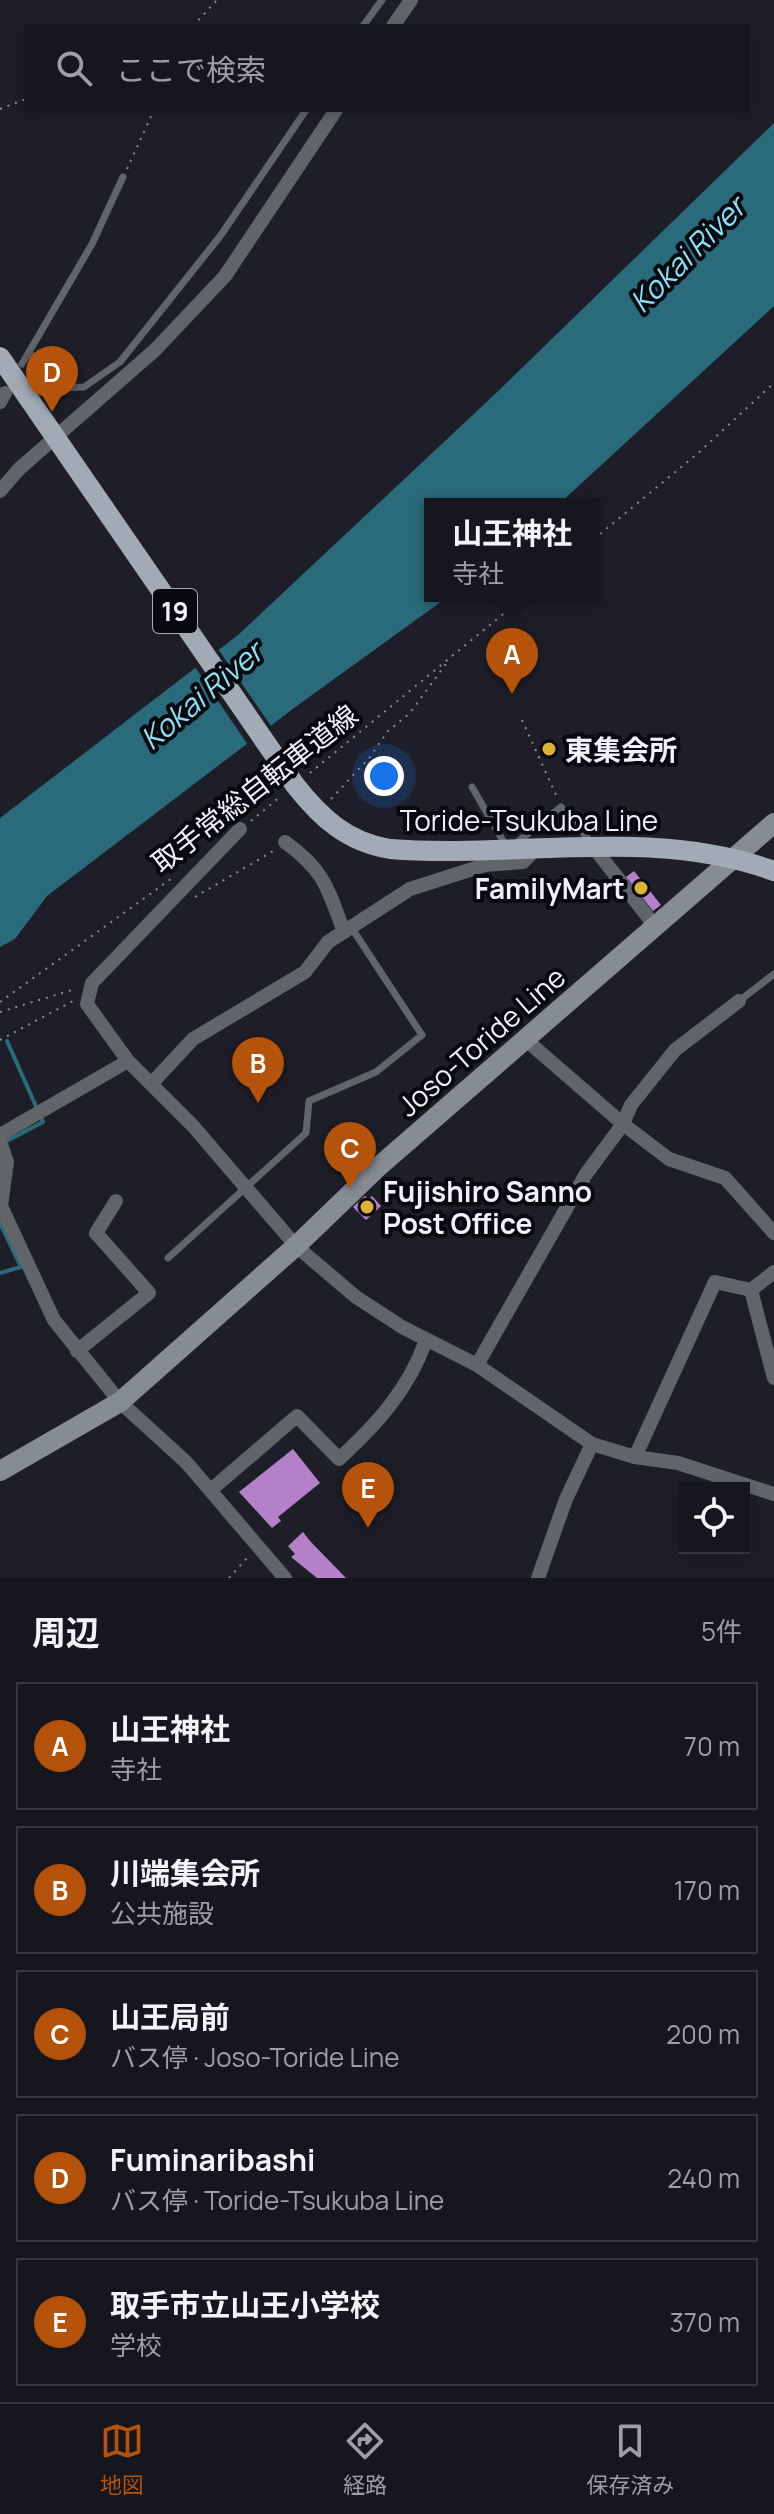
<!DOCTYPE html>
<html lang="ja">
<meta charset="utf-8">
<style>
body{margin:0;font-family:Manrope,"Noto Sans JP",sans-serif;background:#1f1f28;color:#f1f3f6}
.controls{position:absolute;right:24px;bottom:24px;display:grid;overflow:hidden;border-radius:0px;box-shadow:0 4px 12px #0003}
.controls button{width:72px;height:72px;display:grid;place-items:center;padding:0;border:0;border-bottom:2px solid #35353d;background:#16161f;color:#f1f3f6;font:40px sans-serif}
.you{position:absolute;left:384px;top:776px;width:28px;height:28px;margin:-20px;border:6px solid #fff;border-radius:50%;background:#1a73e8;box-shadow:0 0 0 12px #1a73e833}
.badge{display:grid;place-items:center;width:52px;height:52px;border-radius:50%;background:#b45309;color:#fff;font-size:26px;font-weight:700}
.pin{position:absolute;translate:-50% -66px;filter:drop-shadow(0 2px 4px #0008)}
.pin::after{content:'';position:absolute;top:42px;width:28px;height:24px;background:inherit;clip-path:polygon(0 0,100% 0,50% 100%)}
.popup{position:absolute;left:424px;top:498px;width:176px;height:104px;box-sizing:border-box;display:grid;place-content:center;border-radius:0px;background:#16161f;filter:drop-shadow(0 2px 6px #0005);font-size:26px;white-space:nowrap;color:#9e9fa4}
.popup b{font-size:30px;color:#f1f3f6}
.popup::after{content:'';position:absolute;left:50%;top:100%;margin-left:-16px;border:16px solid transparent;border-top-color:#16161f}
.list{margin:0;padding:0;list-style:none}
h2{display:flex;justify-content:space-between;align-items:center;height:104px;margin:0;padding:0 32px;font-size:34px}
h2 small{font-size:26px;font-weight:400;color:#9e9fa4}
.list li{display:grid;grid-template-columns:52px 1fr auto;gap:24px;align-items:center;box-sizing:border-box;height:128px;margin:0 16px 16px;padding:0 16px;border:2px solid #35353d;border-radius:0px}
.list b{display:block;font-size:30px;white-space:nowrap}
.list p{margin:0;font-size:26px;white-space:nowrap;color:#9e9fa4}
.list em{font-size:26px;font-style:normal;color:#9e9fa4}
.icon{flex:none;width:44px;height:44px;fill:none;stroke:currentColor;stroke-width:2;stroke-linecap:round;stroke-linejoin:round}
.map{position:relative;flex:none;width:774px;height:1578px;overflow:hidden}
.search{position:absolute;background:#16161f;box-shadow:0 4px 12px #0003;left:24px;right:24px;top:24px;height:88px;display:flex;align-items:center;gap:20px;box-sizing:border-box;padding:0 28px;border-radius:0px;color:#9e9fa4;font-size:30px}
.sheet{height:824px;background:#16161f}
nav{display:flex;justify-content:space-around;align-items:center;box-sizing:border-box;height:112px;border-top:2px solid #35353d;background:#16161f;font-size:22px;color:#9e9fa4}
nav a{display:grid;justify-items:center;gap:4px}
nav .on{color:#b45309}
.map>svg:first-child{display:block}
.water{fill:#296b7a}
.pier{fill:#1e1e29}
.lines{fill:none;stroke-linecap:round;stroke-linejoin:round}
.stream{stroke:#296b7a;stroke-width:4}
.building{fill:#b481c9}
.path{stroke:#8b8b95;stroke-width:2;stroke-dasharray:2 6;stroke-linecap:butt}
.lane{stroke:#60656a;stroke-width:7}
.street{stroke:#60656a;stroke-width:14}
.secondary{stroke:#858c94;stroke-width:20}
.primary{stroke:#a2abb5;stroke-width:20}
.poi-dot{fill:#ddb133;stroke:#08090e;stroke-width:3}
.labels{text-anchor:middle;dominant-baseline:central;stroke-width:8;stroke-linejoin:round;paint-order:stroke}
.shield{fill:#08090e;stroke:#aaabb2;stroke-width:2}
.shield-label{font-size:26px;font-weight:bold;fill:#eff0f8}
.poi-label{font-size:28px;font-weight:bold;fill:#eff0f8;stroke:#08090e;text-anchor:start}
.street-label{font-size:28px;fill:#eff0f8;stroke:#08090e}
.water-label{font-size:30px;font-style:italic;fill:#8ae0f5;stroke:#08090e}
</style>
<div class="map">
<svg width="774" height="1578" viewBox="0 0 774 1578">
<rect width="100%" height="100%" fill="#1e1e29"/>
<path class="water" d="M774 123V306L559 504H430V596H449L294 708 47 896 15 939 0 947V818L238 635 493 396Z"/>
<path class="pier" d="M216 646 273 729 250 748 193 664Z"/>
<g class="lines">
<g class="stream">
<path d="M5 1142 43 1122 7 1041"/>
<path d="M0 1223 21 1267 0 1273"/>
</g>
</g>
<g class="building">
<path d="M634 871 661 905 653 911 626 877Z"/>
<path d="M365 1196 369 1199 372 1196 381 1206 366 1220 353 1207Z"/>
<path d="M293 1449 320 1483 278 1517 281 1521 272 1528 239 1492Z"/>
<path d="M303 1532 310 1541 346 1578H317L291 1557 295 1554 288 1546Z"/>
</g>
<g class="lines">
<g class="path">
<path d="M193 26 217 0"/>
<path d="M0 109 26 99"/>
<path d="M127 169 154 110"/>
<path d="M594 539 697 454 774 383"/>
<path d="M522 720 556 795"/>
<path d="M310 773 525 596"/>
<path d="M331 799 370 757 387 732 410 713 448 661"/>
<path d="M251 821 280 797"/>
<path d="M195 897 275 850"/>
<path d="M0 1002 171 879"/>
<path d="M0 1012 75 989"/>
<path d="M0 1040 73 1001"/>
<path d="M229 1578 247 1558"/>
</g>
<g class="lane">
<path d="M363 26 382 0"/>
<path d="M29 352 56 388 84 387 120 362 221 235 306 110"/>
<path d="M22 364 92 244 123 177"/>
<path d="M472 787 506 846"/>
<path d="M515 844 561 807 592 843"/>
<path d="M739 1001 774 974"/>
<path d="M168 1258 306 1133 309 1101 376 1072 422 1035 351 927"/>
</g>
<g class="street">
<path d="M393 26 411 0"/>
<path d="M0 402 5 393"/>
<path d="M0 491 19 469 155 350 225 276 336 110"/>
<path d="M240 829 92 983 87 1004 128 1061 193 1126 296 1246 356 1297 402 1327 477 1365 592 1444 635 1457 678 1463 774 1494"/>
<path d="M285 842C325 871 327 887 344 932"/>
<path d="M595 849 655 926"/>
<path d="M526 1040 623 1124 669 1159 725 1178 774 1233"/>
<path d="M151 1084 193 1039 305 972 328 942 410 889 485 865 523 862 536 849"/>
<path d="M0 1135 128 1061"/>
<path d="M0 1141 7 1162 1 1206 54 1320 120 1402 186 1462 285 1578"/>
<path d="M751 1290 774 1378"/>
<path d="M751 1290 774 1272"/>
<path d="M77 1351 149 1293 96 1233 116 1201"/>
<path d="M477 1365 586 1174 623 1124 631 1105 675 1050 739 1001"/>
<path d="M635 1457 715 1282 751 1290"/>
<path d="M212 1489 297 1416 339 1459C377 1424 409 1389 426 1340"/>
<path d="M538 1578 566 1499 592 1444"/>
</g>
<path class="secondary" d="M0 1471 120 1402 296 1246 377 1168 774 823"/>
<path class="primary" d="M0 357 295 785C321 818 347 842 390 849 517 859 651 826 774 871"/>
</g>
<g class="poi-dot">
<circle cx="549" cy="749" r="8"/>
<circle cx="641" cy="888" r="8"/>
<circle cx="367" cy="1207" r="8"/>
</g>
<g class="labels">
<rect class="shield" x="153" y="589" width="44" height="44" rx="6"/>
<g class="shield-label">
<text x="175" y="611">19</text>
</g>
<g class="poi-label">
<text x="565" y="749">東集会所</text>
<text x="625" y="888" text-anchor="end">FamilyMart</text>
<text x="383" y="1191">Fujishiro Sanno<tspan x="383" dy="32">Post Office</tspan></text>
</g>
<g class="street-label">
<text transform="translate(254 788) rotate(-38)">取手常総自転車道線</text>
<text x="529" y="820">Toride-Tsukuba Line</text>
<text transform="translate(481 1041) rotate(-41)">Joso-Toride Line</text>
</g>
<g class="water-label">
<text transform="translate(687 254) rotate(-45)">Kokai River</text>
<text transform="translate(201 695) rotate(-40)">Kokai River</text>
</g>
</g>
</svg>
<div class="controls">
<button><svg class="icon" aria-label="locate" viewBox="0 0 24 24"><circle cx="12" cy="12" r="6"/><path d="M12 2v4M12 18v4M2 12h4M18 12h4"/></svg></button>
</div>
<div class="you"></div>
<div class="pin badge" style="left:512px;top:694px">A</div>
<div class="popup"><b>山王神社</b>寺社</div>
<div class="pin badge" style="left:258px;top:1103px">B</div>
<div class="pin badge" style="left:350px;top:1188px">C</div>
<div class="pin badge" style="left:52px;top:412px">D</div>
<div class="pin badge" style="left:368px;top:1528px">E</div>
<div class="search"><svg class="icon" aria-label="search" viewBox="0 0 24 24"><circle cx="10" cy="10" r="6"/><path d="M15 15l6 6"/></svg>ここで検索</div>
</div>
<section class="sheet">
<h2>周辺<small>5件</small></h2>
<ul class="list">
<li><span class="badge">A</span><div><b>山王神社</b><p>寺社</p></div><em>70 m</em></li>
<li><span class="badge">B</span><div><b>川端集会所</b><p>公共施設</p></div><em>170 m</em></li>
<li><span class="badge">C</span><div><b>山王局前</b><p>バス停 · Joso-Toride Line</p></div><em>200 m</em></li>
<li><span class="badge">D</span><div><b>Fuminaribashi</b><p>バス停 · Toride-Tsukuba Line</p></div><em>240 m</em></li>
<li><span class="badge">E</span><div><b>取手市立山王小学校</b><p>学校</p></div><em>370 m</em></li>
</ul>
</section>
<nav>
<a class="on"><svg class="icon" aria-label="map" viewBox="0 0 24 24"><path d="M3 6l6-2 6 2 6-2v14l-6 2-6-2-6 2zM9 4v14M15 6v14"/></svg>地図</a>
<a><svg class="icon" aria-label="directions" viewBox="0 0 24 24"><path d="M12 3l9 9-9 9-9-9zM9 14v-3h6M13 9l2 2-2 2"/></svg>経路</a>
<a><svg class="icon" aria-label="saved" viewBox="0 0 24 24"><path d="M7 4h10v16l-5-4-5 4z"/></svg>保存済み</a>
</nav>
